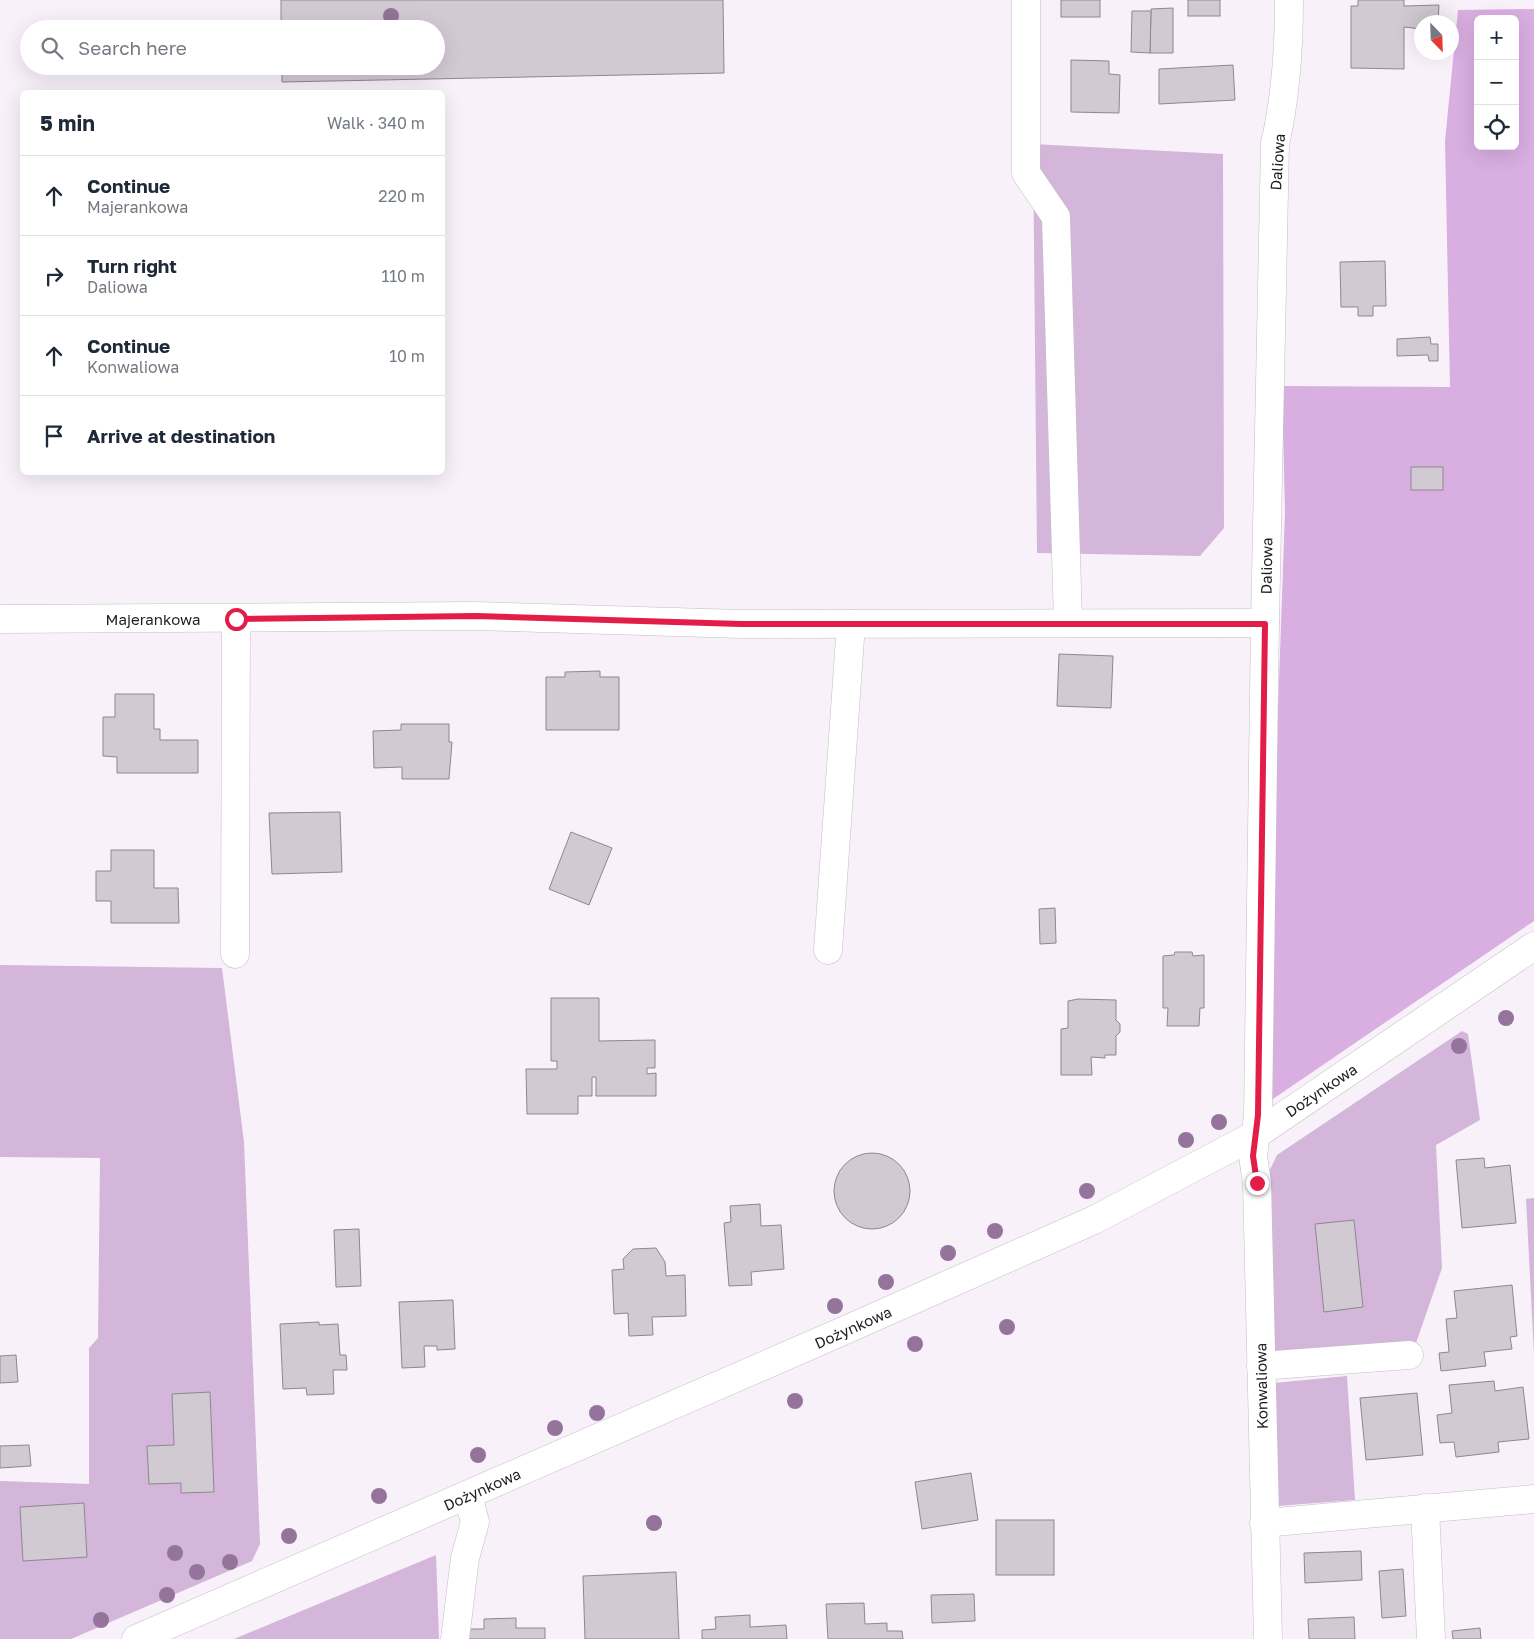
<!DOCTYPE html>
<meta charset="utf-8">
<style>
body{margin:0;font-family:"Golos Text",sans-serif;background:#f6f6f7;color:#1f2937}
.controls{position:absolute;right:15px;top:15px;display:grid;overflow:hidden;border-radius:8px;box-shadow:0 5px 20px #0002}
.controls button{width:45px;height:45px;display:grid;place-items:center;padding:0;border:0;border-bottom:1px solid #e0e1e3;background:#fff;color:#1f2937;font:25px sans-serif}
.compass{position:absolute;left:1414px;top:15px;width:45px;height:45px;border-radius:50%;background:#fff;box-shadow:0 5px 20px #0002;rotate:157deg}
.stop{position:absolute;width:15px;height:15px;margin:-11px;border:4px solid #e11d48;border-radius:50%;background:#fff}
.stop.end{background:#e11d48;border-color:#fff;box-shadow:0 1px 5px #0008}
.list{margin:0;padding:0;list-style:none}
h2{display:flex;justify-content:space-between;align-items:center;height:65px;margin:0;padding:0 20px;font-size:21px}
h2 small{font-size:16px;font-weight:400;color:#747a83}
.list li{display:grid;grid-template-columns:32px 1fr auto;gap:15px;align-items:center;box-sizing:border-box;height:80px;padding:0 20px;border-top:1px solid #e0e1e3}
.list b{display:block;font-size:19px;white-space:nowrap}
.list p{margin:0;font-size:16px;white-space:nowrap;color:#747a83}
.list em{font-size:16px;font-style:normal;color:#747a83}
.icon{flex:none;width:28px;height:28px;fill:none;stroke:currentColor;stroke-width:2;stroke-linecap:round;stroke-linejoin:round}
.map{position:relative;flex:none;width:1534px;height:1639px;overflow:hidden}
.search{position:absolute;background:#fff;box-shadow:0 5px 20px #0002;left:20px;top:20px;width:425px;height:55px;display:flex;align-items:center;gap:12px;box-sizing:border-box;padding:0 18px;border-radius:28px;color:#747a83;font-size:19px}
.panel{position:absolute;background:#fff;box-shadow:0 5px 20px #0002;left:20px;top:90px;width:425px;height:385px;border-radius:8px}
.map>svg:first-child{display:block}
.green{fill:#d3b6d9}
.forest{fill:#d9aee1;fill-rule:evenodd}
.building{fill:#d2cad3;stroke:#8e878f}
.lines{fill:none;stroke-linecap:round;stroke-linejoin:round}
.minor-casing{stroke:#c4bdc6;stroke-width:29}
.minor{stroke:#fff;stroke-width:28}
.tree{fill:#94749a}
.route{stroke:#e11d48;stroke-width:6}
.labels{text-anchor:middle;dominant-baseline:central;stroke-width:4.5;stroke-linejoin:round;paint-order:stroke}
.street-label{font-size:15px;fill:#211e21;stroke:#fff}
</style>
<div class="map">
<svg width="1534" height="1639" viewBox="0 0 1534 1639">
<rect width="100%" height="100%" fill="#f8f1fa"/>
<g class="green">
<path d="M1033 144 1223 154 1224 528 1200 556 1037 553Z"/>
<path d="M0 965 222 968 244 1142 260 1544 252 1561 71 1639H0V1481L89 1484V1348L98 1338 100 1158 0 1157Z"/>
<path d="M1462 1031 1468 1034 1480 1120 1436 1145 1442 1268 1416 1343 1271 1354 1264 1182 1277 1155Z"/>
<path d="M1534 1198V1354L1526 1199Z"/>
<path d="M1347 1376 1355 1500 1277 1506 1274 1383Z"/>
<path d="M436 1555 439 1639H234Z"/>
</g>
<path class="forest" d="M1534 9V921L1264 1105 1285 512 1282 386 1450 387 1445 141 1458 10ZM1478 19H1515V146H1478Z"/>
<g class="building">
<path d="M281 0H723L724 73 282 82V66H436V29H281Z"/>
<rect x="1061" y="0" width="39" height="17"/>
<rect x="1188" y="0" width="32" height="16"/>
<path d="M1358 0H1404V6L1439 5 1438 22H1422V29L1404 27V69L1351 68V6H1358Z"/>
<path d="M1173 8V53H1150L1151 9Z"/>
<path d="M1132 11H1151L1150 53 1131 52Z"/>
<path d="M1071 60 1109 61V74L1120 75 1119 113 1071 112Z"/>
<path d="M1233 65 1235 100 1159 104V69Z"/>
<path d="M1385 261 1386 306H1373V316H1358V307H1341L1340 262Z"/>
<path d="M1430 337 1431 344H1438V361H1429L1428 355 1397 356V339Z"/>
<rect x="1411" y="467" width="32" height="23"/>
<path d="M1059 654 1113 656 1111 708 1057 706Z"/>
<path d="M600 671V677H619V730H546V677H565V672Z"/>
<path d="M115 694H154V729H160V740H198V773H117V757L103 756V717H115Z"/>
<path d="M401 724H449V742H452L449 779H402V767L374 768 373 731 401 730Z"/>
<path d="M340 812 342 872 272 874 269 813Z"/>
<path d="M571 832 612 848 589 905 549 889Z"/>
<path d="M111 850H154V888H178L179 923H111V901H96V871H111Z"/>
<path d="M1055 908 1056 943 1040 944 1039 909Z"/>
<path d="M1175 952H1192L1193 956 1204 955V1008H1200L1199 1026H1167L1168 1008H1163V956L1174 955Z"/>
<path d="M551 998H599V1041L655 1040V1068H647V1074L656 1073V1096H596V1077H592V1096H578V1114H527L526 1069H557V1061H551Z"/>
<path d="M1078 999 1116 1000V1020L1120 1024V1032L1116 1036V1055H1105V1058L1091 1057 1092 1075H1061V1029L1068 1028V1001Z"/>
<circle cx="872" cy="1191" r="38"/>
<path d="M1484 1158 1485 1168 1510 1165 1516 1223 1462 1228 1456 1160Z"/>
<path d="M760 1204 761 1226 781 1225 784 1269 751 1272 752 1285 729 1286 724 1223 731 1222 730 1206Z"/>
<path d="M1354 1220 1363 1307 1324 1312 1315 1224Z"/>
<path d="M359 1229 361 1286 336 1287 334 1230Z"/>
<path d="M656 1248 665 1262 666 1276 685 1275 686 1316 652 1317 653 1335 629 1336 628 1313 614 1314 612 1270 624 1269 623 1259 633 1249Z"/>
<path d="M1512 1285 1517 1336 1510 1337 1512 1349 1484 1352 1486 1366 1441 1371 1439 1353 1449 1352 1446 1319 1457 1318 1454 1291Z"/>
<path d="M453 1300 455 1349 437 1350V1346H424L425 1367 402 1368 399 1302Z"/>
<path d="M319 1322V1325L338 1324 340 1355H346L347 1370H333L334 1394 307 1395 306 1388 283 1389 280 1324Z"/>
<path d="M16 1355 18 1382 0 1383V1356Z"/>
<path d="M1494 1381 1495 1391 1523 1387 1529 1439 1498 1442 1499 1452 1456 1457 1454 1442 1440 1443 1437 1415 1452 1413 1449 1385Z"/>
<path d="M210 1392 214 1492 181 1493V1483L149 1484 147 1446 174 1445 172 1394Z"/>
<path d="M1417 1393 1423 1455 1366 1460 1360 1398Z"/>
<path d="M29 1445 31 1466 0 1468V1446Z"/>
<path d="M971 1473 978 1520 922 1529 915 1482Z"/>
<path d="M84 1503 87 1557 23 1561 20 1507Z"/>
<rect x="996" y="1520" width="58" height="55"/>
<path d="M1361 1551 1362 1580 1305 1583 1304 1553Z"/>
<path d="M1403 1569 1406 1616 1382 1618 1379 1571Z"/>
<path d="M676 1572 679 1639H585L583 1576Z"/>
<path d="M974 1594 975 1621 932 1623 931 1595Z"/>
<path d="M864 1603 865 1624 887 1623V1631H902L903 1639H828L826 1604Z"/>
<path d="M750 1615V1627L786 1625 787 1639H702V1630L716 1629 715 1617Z"/>
<path d="M1354 1617 1355 1639H1309L1308 1619Z"/>
<path d="M516 1618V1628H545V1639H469V1629H484V1619Z"/>
<path d="M1480 1628 1481 1639H1453L1452 1631Z"/>
</g>
<g class="lines">
<g class="minor-casing">
<g id="minor">
<path d="M1026 0V173L1056 217 1068 622"/>
<path d="M0 619 476 616 741 624 1265 623"/>
<path d="M828 950 851 624"/>
<path d="M235 954 236 619"/>
<path d="M1261 1366 1409 1355"/>
<path d="M1425 1508 1431 1639"/>
<path d="M1264 1523 1534 1499"/>
<path d="M136 1639 834 1335 1094 1220 1257 1134 1534 946"/>
<path d="M455 1639 465 1558 475 1522 468 1495"/>
<path d="M1268 1639 1257 1183 1253 1156 1258 1115 1265 623 1275 144C1286 96 1289 49 1289 0"/>
</g>
</g>
<use href="#minor" class="minor"/>
</g>
<g class="tree">
<circle cx="391" cy="16" r="8"/>
<circle cx="1506" cy="1018" r="8"/>
<circle cx="1459" cy="1046" r="8"/>
<circle cx="1219" cy="1122" r="8"/>
<circle cx="1186" cy="1140" r="8"/>
<circle cx="1087" cy="1191" r="8"/>
<circle cx="995" cy="1231" r="8"/>
<circle cx="948" cy="1253" r="8"/>
<circle cx="886" cy="1282" r="8"/>
<circle cx="835" cy="1306" r="8"/>
<circle cx="1007" cy="1327" r="8"/>
<circle cx="915" cy="1344" r="8"/>
<circle cx="795" cy="1401" r="8"/>
<circle cx="597" cy="1413" r="8"/>
<circle cx="555" cy="1428" r="8"/>
<circle cx="478" cy="1455" r="8"/>
<circle cx="379" cy="1496" r="8"/>
<circle cx="654" cy="1523" r="8"/>
<circle cx="289" cy="1536" r="8"/>
<circle cx="175" cy="1553" r="8"/>
<circle cx="230" cy="1562" r="8"/>
<circle cx="197" cy="1572" r="8"/>
<circle cx="167" cy="1595" r="8"/>
<circle cx="101" cy="1620" r="8"/>
</g>
<g class="lines">
<path class="route" d="M236 619 476 616 741 624H1265L1258 1115 1253 1156 1257 1183"/>
</g>
<g class="labels">
<g class="street-label">
<text transform="translate(1277 162) rotate(-86)">Daliowa</text>
<text transform="translate(1266 566) rotate(-89)">Daliowa</text>
<text x="153" y="619">Majerankowa</text>
<text transform="translate(1321 1090) rotate(-34)">Dożynkowa</text>
<text transform="translate(853 1327) rotate(-24)">Dożynkowa</text>
<text transform="translate(1261 1386) rotate(-91)">Konwaliowa</text>
<text transform="translate(482 1489) rotate(-24)">Dożynkowa</text>
</g>
</g>
</svg>
<div class="controls">
<button>+</button>
<button>−</button>
<button><svg class="icon" aria-label="locate" viewBox="0 0 24 24"><circle cx="12" cy="12" r="6"/><path d="M12 2v4M12 18v4M2 12h4M18 12h4"/></svg></button>
</div>
<svg class="compass" viewBox="-18 -18 36 36"><path d="M0-13l5 13h-10z" fill="#e53935"/><path d="M0 13l5-13h-10z" fill="#747a83"/></svg>
<div class="stop" style="left:236px;top:619px"></div>
<div class="stop end" style="left:1257px;top:1183px"></div>
<div class="search"><svg class="icon" aria-label="search" viewBox="0 0 24 24"><circle cx="10" cy="10" r="6"/><path d="M15 15l6 6"/></svg>Search here</div>
<section class="panel">
<h2>5 min<small>Walk · 340 m</small></h2>
<ul class="list">
<li><svg class="icon" aria-label="ahead" viewBox="0 0 24 24"><path d="M12 20V5M6 11l6-6 6 6"/></svg><div><b>Continue</b><p>Majerankowa</p></div><em>220 m</em></li>
<li><svg class="icon" aria-label="right" viewBox="0 0 24 24"><path d="M7 20v-9h11M14 6l5 5-5 5"/></svg><div><b>Turn right</b><p>Daliowa</p></div><em>110 m</em></li>
<li><svg class="icon" aria-label="ahead" viewBox="0 0 24 24"><path d="M12 20V5M6 11l6-6 6 6"/></svg><div><b>Continue</b><p>Konwaliowa</p></div><em>10 m</em></li>
<li><svg class="icon" aria-label="arrive" viewBox="0 0 24 24"><path d="M6 21V4h12l-3 4 3 4H6"/></svg><div><b>Arrive at destination</b></div></li>
</ul>
</section>
</div>
